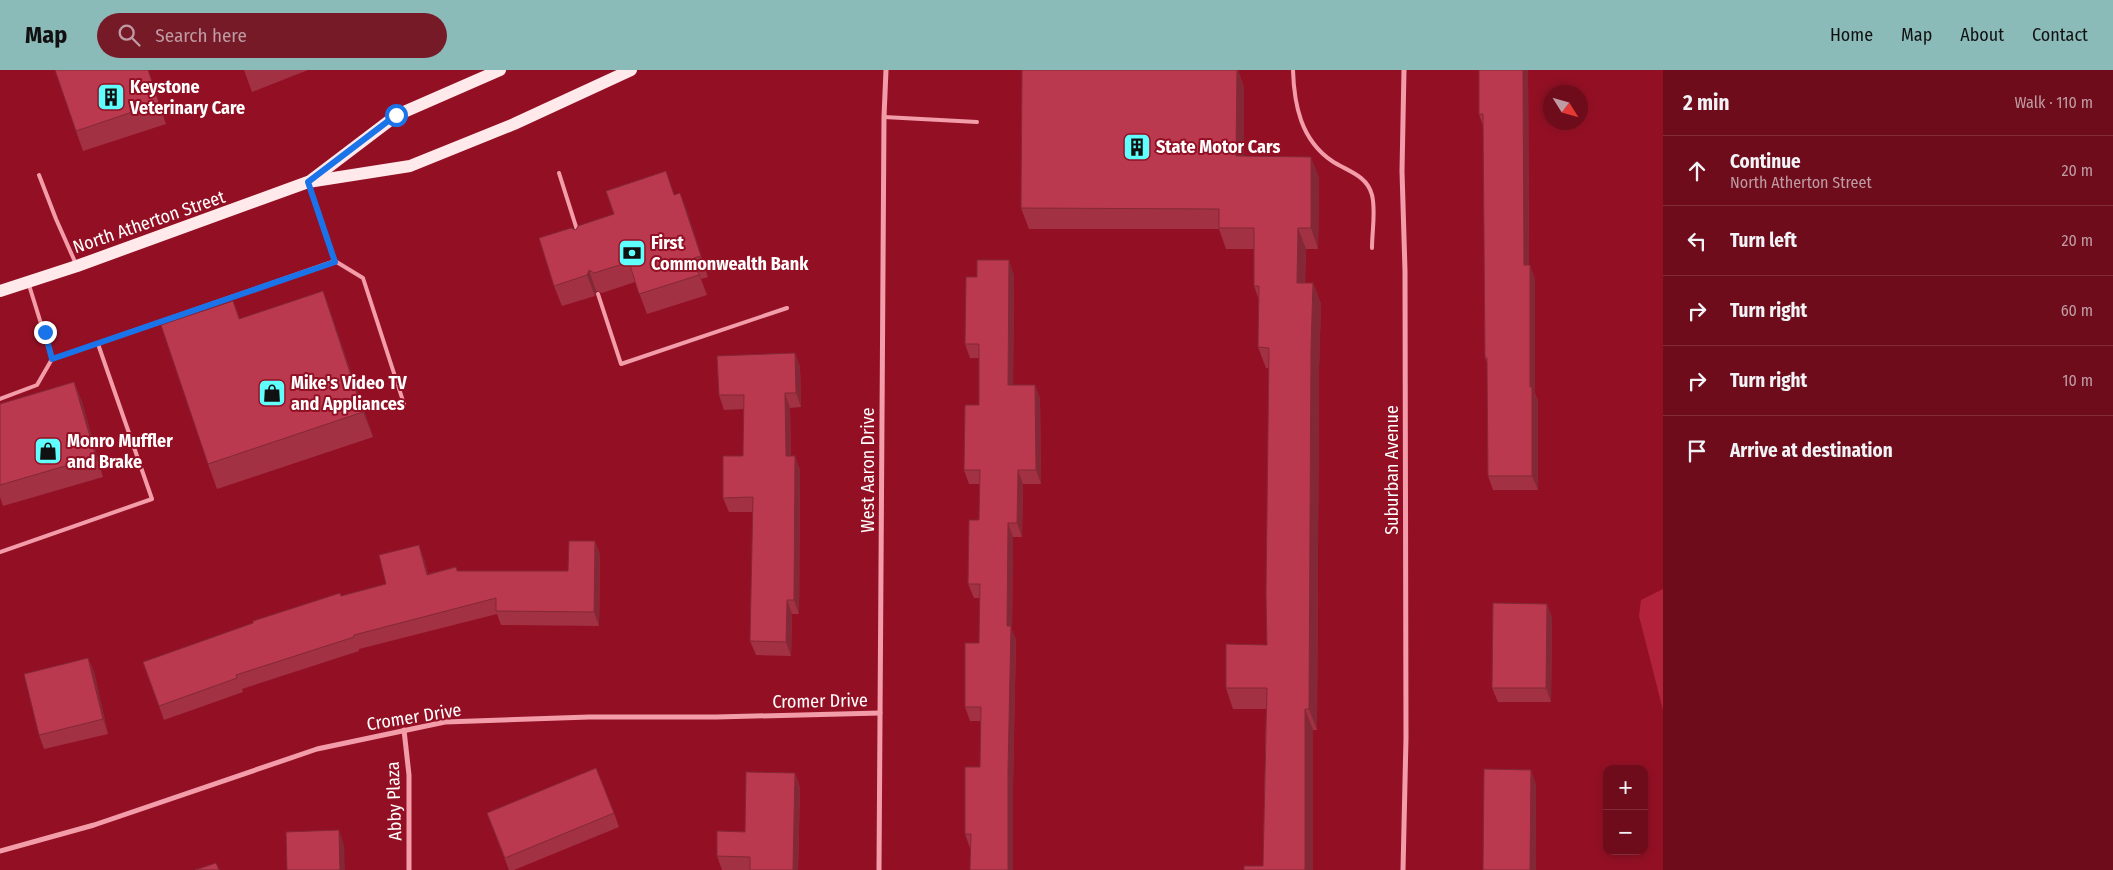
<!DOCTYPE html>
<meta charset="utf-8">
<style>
body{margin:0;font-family:"Fira Sans Condensed",sans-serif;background:#761a28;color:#f1f3f6}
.controls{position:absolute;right:15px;bottom:15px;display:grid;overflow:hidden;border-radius:10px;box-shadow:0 2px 8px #0003}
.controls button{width:45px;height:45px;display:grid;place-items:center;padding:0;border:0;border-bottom:1px solid #802c3a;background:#6e0c1b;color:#f1f3f6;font:25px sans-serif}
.compass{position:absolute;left:1543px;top:15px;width:45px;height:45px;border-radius:50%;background:#6e0c1b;box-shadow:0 2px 8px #0003;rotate:127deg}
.stop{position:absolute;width:15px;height:15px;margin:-11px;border:4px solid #1a73e8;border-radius:50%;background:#fff}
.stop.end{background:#1a73e8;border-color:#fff;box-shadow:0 1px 5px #0008}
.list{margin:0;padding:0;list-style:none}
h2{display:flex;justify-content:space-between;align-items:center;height:65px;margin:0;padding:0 20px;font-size:21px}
h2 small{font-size:16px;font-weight:400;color:#bf9ba3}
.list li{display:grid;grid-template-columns:32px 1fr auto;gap:15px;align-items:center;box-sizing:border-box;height:70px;padding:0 20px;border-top:1px solid #802c3a}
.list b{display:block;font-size:19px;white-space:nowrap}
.list p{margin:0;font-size:16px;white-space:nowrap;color:#bf9ba3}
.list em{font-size:16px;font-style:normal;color:#bf9ba3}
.icon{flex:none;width:28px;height:28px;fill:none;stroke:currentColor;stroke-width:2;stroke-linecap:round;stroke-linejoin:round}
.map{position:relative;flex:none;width:1663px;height:800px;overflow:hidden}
header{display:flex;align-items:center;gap:30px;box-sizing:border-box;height:70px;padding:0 25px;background:#8bbbb9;color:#111}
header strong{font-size:24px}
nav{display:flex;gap:28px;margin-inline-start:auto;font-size:18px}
.search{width:350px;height:45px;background:#761a28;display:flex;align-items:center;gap:12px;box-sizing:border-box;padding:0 18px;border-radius:28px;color:#bf9ba3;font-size:19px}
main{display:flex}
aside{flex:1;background:#6e0c1b}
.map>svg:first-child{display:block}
.green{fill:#b2223a}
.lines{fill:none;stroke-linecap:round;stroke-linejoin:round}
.lane{stroke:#f39dab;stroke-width:4}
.street{stroke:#f39dab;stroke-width:5}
.primary{stroke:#ffe9eb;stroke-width:12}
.wall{fill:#a13143}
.shaded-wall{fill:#832837}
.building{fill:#bb394e;stroke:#832837}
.route{stroke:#1a73e8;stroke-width:6}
.labels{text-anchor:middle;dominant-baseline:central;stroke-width:4;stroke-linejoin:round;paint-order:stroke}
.poi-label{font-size:18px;font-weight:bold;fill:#fff;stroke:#931024;text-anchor:start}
.street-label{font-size:18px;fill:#fff;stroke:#931024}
</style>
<header>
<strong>Map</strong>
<div class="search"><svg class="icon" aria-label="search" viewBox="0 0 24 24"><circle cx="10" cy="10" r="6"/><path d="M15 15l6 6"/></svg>Search here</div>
<nav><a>Home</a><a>Map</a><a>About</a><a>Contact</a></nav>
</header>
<main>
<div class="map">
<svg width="1663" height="800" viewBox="0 0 1663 800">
<rect width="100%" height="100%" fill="#931024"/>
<path class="green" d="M1663 519V640L1639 546 1641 530Z"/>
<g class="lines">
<g class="lane">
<path d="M1293 0C1294 35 1301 70 1332 91 1347 101 1367 105 1372 125 1376 141 1372 161 1372 178"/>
<path d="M884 47 977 52"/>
<path d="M559 103 578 163"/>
<path d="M39 105 56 149 76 194"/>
<path d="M308 113 335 191"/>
<path d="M29 215 52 289"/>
<path d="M598 224 621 294 787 238"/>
<path d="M0 329 37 315 52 289 335 191 363 208 404 334"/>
<path d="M0 482 152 429 98 274"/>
</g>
<g class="street">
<path d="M404 660 409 705V800"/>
<path d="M0 781 94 755 317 679 445 652 589 647H716L880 643"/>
<path d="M879 800 884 47 886 0"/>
<path d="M1403 800 1406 668 1405 201 1402 101 1404 0"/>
</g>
<g class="primary">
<path d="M310 111 397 45 500 0"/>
<path d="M0 221 77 196 308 112 410 96 514 54 631 0"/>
</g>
</g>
<g class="wall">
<path d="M148 0 166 54 83 81 76 61Z"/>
<path d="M244 0H308L252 22Z"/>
<path d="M1022 0H1238L1244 18V86L1319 107 1318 179H1306L1305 213H1313L1321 234 1319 299 1317 660H1313V800H1244L1263 796 1266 639H1233L1226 618 1267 575 1269 298H1266L1258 277 1259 230 1254 216V179H1226L1219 159H1029L1021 138Z"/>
<path d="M1528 0 1529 195 1535 209V323L1538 331V420H1493L1488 406 1487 293 1485 288 1483 56 1479 44Z"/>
<path d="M680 123 708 207 701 209 707 225 647 244 635 212 602 223 596 221 595 226 562 236 554 216 576 160Z"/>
<path d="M1014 205 1013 315H1035L1040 329 1041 414H1023L1022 467H1013L1012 560 1016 570 1013 715V800H970V778L965 764 980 697 981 651H970L965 637 979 573 980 528H974L968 514 979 450 980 414H969L964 400 979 335V288H970L965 274Z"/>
<path d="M323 221 373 367 217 419 208 394 233 231 240 249Z"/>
<path d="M795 283 800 297 801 337 790 338 791 386H795L800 400 799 544H792L791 586 756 585 750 571 753 442H729L723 428 743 386 744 339 724 340 719 325Z"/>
<path d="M74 312 82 332 103 407 3 436 0 427V334Z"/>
<path d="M595 471 600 485 599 556 501 555 497 544 359 579V581L242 619 243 622 164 650 143 592 341 526 386 514 424 489 428 504 456 497 458 501H568Z"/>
<path d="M1547 534 1552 548 1551 632H1498L1492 618Z"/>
<path d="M88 588 94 602 108 664 44 679 39 665Z"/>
<path d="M795 703 800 718 798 800H722L717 786 745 762Z"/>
<path d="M487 743H614L619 757 514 800H509Z"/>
</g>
<g class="shaded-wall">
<path d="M1237 0H1238L1244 18V107L1236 86Z"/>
<path d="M1523 0H1528L1529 209 1524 195Z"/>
<path d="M1311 87 1319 107 1318 179 1311 158Z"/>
<path d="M680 123 688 143 708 207Z"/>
<path d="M1298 158 1306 179 1304 233 1297 213Z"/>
<path d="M694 188 701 209 707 225 699 205Z"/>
<path d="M1009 190 1014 205 1013 329 1008 315Z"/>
<path d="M1530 195 1535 209V323L1538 331V420L1532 406 1530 317Z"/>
<path d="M589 200 596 221 595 226 587 205Z"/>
<path d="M1313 213 1321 234 1319 299 1317 660 1309 639 1311 278Z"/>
<path d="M323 221 332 246 373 367 363 342Z"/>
<path d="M795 283 800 297 801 337 796 323Z"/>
<path d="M74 312 82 332 103 407 96 387Z"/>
<path d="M1035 315 1040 329 1041 414 1036 400Z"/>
<path d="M785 323 790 338 791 400 786 386Z"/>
<path d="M795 386 800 400 799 544 794 530Z"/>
<path d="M1018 400 1023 414 1022 467 1017 453Z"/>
<path d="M1008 453 1013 467 1012 560 1016 570 1013 715V800H1008L1007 556Z"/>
<path d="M595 471 600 485 599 556 594 542Z"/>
<path d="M419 475 424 489 432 519 427 505Z"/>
<path d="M787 530 792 544 791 586 786 572Z"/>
<path d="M1547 534 1552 548 1551 632 1546 618Z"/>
<path d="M88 588 94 602 108 664 103 649Z"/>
<path d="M1305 639 1313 660V800H1305Z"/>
<path d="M1531 700 1536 714V800H1530Z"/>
<path d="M795 703 800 718 798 800H793Z"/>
<path d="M339 760 344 775 345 800H340Z"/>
</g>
<g class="building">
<path d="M55 0H148L159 33 76 61Z"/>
<path d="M1022 0H1237L1236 86 1311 87V158H1298L1297 213H1313L1311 278 1309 639H1305V800H1244V796H1263L1267 618H1226V574L1267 575 1266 523 1269 278 1258 277 1259 216H1254V158H1219V139L1021 138Z"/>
<path d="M1479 0H1523L1524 195H1530V317H1532V406H1488L1487 288H1485L1483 44H1479Z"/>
<path d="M666 101 674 125 680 123 701 186 694 188 699 205 639 224 629 192 594 203 589 200 587 205 554 216 539 168 571 158 576 160 578 156 614 144 606 121Z"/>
<path d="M977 190H1009L1008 315H1035L1036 400H1018L1017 453H1008L1007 556H1011L1008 701V800H970L971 764H965V697H980L981 637H965V573H979L980 514H968L969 450H979L980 400H964L965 335H979V274H965L966 207H977Z"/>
<path d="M323 221 363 342 208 394 161 255 233 231 239 249Z"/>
<path d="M795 283 796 323H785L786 386H795L794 530H787L786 572 750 571 753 427 723 428V386H743L744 325H719L717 286Z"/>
<path d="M74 312 96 387 0 415V334Z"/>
<path d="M569 471H595L594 542 496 541V528L354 565V567L236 605 237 608 159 636 143 592 253 553V551L340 523 341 526 386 514 379 485 419 475 427 505 456 497 457 501H568Z"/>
<path d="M1493 533 1547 534 1546 618H1492Z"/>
<path d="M88 588 103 649 39 665 24 604Z"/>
<path d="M596 698 614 743 505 788 487 743Z"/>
<path d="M1484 699 1531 700 1530 800H1483Z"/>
<path d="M746 702 795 703 793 800H750V787L717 786V761L745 762Z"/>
<path d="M339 760 340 800H287L286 762Z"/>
<path d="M216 793 219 800H195Z"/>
</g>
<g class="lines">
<path class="route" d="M45 262 52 289 335 192 308 112 396 45"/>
</g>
<defs>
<g id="building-square" transform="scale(1.4375)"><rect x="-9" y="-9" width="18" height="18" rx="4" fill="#5ffffe" stroke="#931024"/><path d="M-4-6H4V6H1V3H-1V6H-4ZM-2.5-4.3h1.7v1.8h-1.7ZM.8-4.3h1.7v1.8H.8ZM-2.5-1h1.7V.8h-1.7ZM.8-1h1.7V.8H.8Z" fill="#111"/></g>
<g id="bank-square" transform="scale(1.4375)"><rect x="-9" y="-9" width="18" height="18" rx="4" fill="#5ffffe" stroke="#931024"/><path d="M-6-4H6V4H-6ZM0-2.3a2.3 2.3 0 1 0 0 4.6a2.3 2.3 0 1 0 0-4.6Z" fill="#111"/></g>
<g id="shop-square" transform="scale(1.4375)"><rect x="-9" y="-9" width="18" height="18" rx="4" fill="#5ffffe" stroke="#931024"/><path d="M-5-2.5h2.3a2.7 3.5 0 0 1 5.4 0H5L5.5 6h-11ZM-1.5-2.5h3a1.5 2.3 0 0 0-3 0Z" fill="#111"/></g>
</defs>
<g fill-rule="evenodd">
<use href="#building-square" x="111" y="27"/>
<use href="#building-square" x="1137" y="77"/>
<use href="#bank-square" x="632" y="183"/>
<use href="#shop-square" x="272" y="323"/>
<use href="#shop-square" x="48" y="381"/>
</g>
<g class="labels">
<g class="poi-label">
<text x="130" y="17">Keystone<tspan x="130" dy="21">Veterinary Care</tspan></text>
<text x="1156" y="77">State Motor Cars</text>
<text x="651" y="173">First<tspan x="651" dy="21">Commonwealth Bank</tspan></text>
<text x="291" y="313">Mike's Video TV<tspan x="291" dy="21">and Appliances</tspan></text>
<text x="67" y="371">Monro Muffler<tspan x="67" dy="21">and Brake</tspan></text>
</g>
<g class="street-label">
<text transform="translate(149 152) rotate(-19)">North Atherton Street</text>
<text transform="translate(868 400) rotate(-90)">West Aaron Drive</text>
<text transform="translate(1392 400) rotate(-90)">Suburban Avenue</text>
<text transform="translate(820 631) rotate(-1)">Cromer Drive</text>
<text transform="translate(414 647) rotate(-9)">Cromer Drive</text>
<text transform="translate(394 731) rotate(-92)">Abby Plaza</text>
</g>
</g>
</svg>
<div class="controls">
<button>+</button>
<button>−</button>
</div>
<svg class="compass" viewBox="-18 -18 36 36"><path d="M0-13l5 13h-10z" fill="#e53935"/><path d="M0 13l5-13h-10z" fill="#bf9ba3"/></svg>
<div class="stop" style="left:396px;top:45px"></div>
<div class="stop end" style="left:45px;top:262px"></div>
</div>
<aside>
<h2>2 min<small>Walk · 110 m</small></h2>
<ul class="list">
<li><svg class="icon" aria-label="ahead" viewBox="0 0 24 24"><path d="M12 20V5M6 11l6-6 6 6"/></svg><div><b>Continue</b><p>North Atherton Street</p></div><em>20 m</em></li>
<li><svg class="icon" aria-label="left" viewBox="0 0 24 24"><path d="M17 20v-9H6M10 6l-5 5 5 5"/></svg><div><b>Turn left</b></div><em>20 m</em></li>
<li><svg class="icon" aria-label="right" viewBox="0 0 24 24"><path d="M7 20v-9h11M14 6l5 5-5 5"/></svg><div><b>Turn right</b></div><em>60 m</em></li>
<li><svg class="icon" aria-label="right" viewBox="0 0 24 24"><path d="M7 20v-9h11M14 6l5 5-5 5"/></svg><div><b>Turn right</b></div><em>10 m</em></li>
<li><svg class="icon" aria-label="arrive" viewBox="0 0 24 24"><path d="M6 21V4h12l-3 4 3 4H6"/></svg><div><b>Arrive at destination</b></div></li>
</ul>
</aside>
</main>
